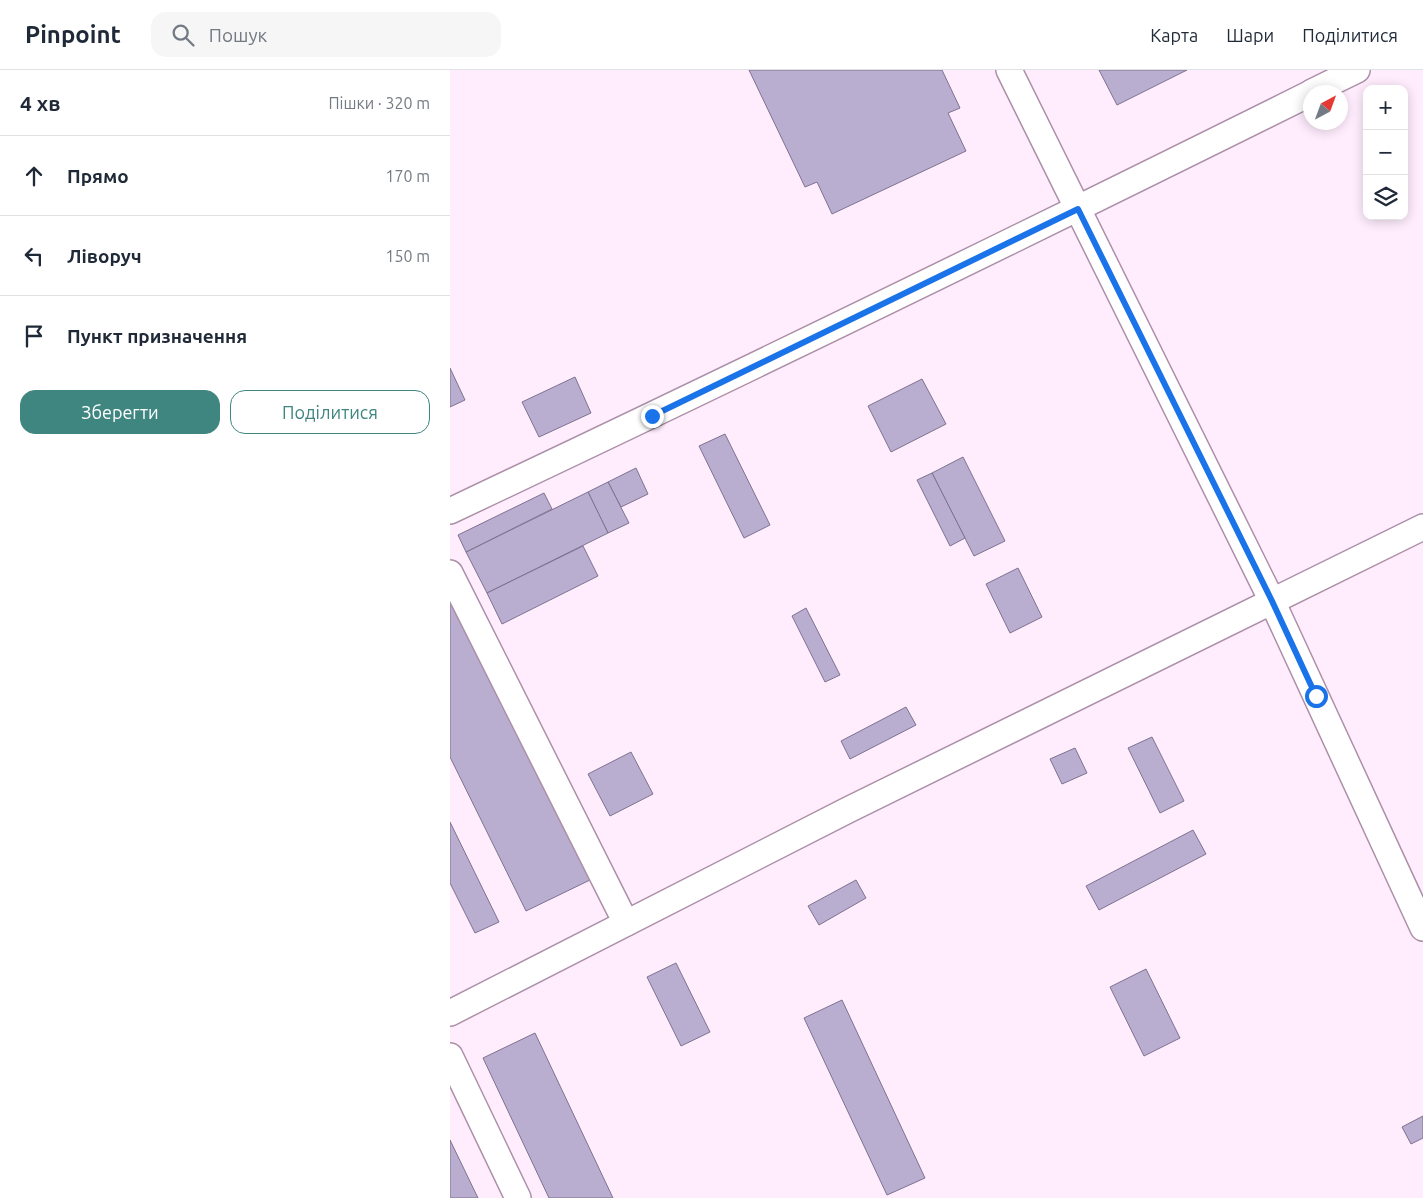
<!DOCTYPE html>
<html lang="uk">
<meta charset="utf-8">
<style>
body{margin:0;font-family:Ubuntu,sans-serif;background:#f6f6f7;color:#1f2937}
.controls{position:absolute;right:15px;top:15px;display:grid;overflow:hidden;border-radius:10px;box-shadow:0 2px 12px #0003}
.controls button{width:45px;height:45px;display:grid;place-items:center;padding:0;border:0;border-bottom:1px solid #e0e1e3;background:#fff;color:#1f2937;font:25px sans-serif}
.compass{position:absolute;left:853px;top:15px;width:45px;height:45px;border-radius:50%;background:#fff;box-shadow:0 2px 12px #0003;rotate:41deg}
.stop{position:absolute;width:15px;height:15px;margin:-11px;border:4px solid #1a73e8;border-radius:50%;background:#fff}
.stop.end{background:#1a73e8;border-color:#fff;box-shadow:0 1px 5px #0008}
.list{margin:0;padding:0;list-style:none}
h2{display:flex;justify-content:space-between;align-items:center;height:65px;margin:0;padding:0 20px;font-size:21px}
h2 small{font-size:16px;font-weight:400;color:#747a83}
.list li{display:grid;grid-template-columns:32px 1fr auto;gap:15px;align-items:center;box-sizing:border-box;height:80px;padding:0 20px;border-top:1px solid #e0e1e3}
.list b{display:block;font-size:19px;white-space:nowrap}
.list em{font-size:16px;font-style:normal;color:#747a83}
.actions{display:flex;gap:10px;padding:15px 20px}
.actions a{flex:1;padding:11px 0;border:1px solid #3f8680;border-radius:15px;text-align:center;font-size:18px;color:#3f8680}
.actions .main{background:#3f8680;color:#fff}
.icon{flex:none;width:28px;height:28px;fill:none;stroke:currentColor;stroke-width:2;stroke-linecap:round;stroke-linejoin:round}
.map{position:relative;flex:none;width:973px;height:1128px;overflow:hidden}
header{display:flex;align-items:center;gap:30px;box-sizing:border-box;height:70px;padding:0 25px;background:#fff;border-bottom:1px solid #e0e1e3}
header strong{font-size:24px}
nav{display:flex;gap:28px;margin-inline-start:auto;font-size:18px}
.search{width:350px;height:45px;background:#f6f6f7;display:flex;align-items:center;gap:12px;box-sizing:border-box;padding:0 18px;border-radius:15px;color:#747a83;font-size:19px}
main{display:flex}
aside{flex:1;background:#fff}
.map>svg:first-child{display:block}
.building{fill:#b9aecf;stroke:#7d7290}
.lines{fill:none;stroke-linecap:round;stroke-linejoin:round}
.minor-casing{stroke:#ac90a9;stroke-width:28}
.minor{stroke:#fff;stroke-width:25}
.route{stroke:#1a73e8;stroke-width:6}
</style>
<header>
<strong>Pinpoint</strong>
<div class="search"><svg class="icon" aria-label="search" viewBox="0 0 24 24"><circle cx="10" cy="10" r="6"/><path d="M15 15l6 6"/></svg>Пошук</div>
<nav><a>Карта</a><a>Шари</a><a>Поділитися</a></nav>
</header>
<main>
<aside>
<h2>4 хв<small>Пішки · 320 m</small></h2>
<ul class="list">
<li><svg class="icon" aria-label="ahead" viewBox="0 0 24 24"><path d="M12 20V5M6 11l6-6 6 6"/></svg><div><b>Прямо</b></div><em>170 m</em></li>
<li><svg class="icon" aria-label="left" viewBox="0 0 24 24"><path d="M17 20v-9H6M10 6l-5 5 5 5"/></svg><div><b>Ліворуч</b></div><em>150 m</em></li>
<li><svg class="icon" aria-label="arrive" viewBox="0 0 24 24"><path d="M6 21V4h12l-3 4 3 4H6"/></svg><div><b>Пункт призначення</b></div></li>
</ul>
<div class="actions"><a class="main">Зберегти</a><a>Поділитися</a></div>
</aside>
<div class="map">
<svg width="973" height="1128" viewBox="0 0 973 1128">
<rect width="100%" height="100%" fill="#ffedfd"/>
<g class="building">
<path d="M299 0H492L510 38 498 43 516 81 382 144 367 112 355 117Z"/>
<path d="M649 0H737L667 35Z"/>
<path d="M0 298 15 330 0 337Z"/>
<path d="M125 307 141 343 89 367 72 332Z"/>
<path d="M472 309 496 354 441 382 418 336Z"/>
<path d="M275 364 320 455 294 468 249 376Z"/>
<path d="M513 387 555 471 524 486 482 403Z"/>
<path d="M186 398 198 424 171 437 158 412Z"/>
<path d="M482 403 515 468 500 476 467 410Z"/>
<path d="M158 412 179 453 158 463 138 422Z"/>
<path d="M138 422 158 463 37 523 16 482Z"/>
<path d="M94 423 102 439 16 482 8 465Z"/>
<path d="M133 476 148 506 52 554 37 523Z"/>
<path d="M568 498 592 547 560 563 536 514Z"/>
<path d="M4 532 140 810 76 841 0 687V534Z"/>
<path d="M356 538 390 605 375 612 342 546Z"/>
<path d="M456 637 466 655 400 689 391 671Z"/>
<path d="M702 667 734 731 710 743 678 678Z"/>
<path d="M625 678 637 703 612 714 600 689Z"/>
<path d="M181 682 203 724 160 746 138 704Z"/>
<path d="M0 752 49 852 25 863 0 813Z"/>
<path d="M743 760 756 784 649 840 636 816Z"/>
<path d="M406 810 416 828 369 855 358 836Z"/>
<path d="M226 893 260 962 231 976 197 907Z"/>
<path d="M696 899 730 968 694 986 660 917Z"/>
<path d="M392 930 475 1108 437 1125 354 948Z"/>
<path d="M85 963 163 1128H99L33 988Z"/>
<path d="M973 1046V1068L961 1074 952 1057Z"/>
<path d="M0 1070 28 1128H0Z"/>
</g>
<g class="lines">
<g class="minor-casing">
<g id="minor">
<path d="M559 0 822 531 973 858"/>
<path d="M862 22 907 0"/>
<path d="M0 441C288 305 575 165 861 23"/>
<path d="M0 503 176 853"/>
<path d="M0 943 398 740 973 457"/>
<path d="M0 986 68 1128"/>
</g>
</g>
<use href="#minor" class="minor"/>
</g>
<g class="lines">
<path class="route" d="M202 346 628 139 822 531 866 626"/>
</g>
</svg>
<div class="controls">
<button>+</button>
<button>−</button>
<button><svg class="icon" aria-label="layers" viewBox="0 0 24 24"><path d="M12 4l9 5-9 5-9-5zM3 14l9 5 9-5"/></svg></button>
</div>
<svg class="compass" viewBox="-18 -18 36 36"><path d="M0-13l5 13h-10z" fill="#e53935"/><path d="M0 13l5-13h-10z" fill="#747a83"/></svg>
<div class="stop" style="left:866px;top:626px"></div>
<div class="stop end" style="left:202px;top:346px"></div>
</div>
</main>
